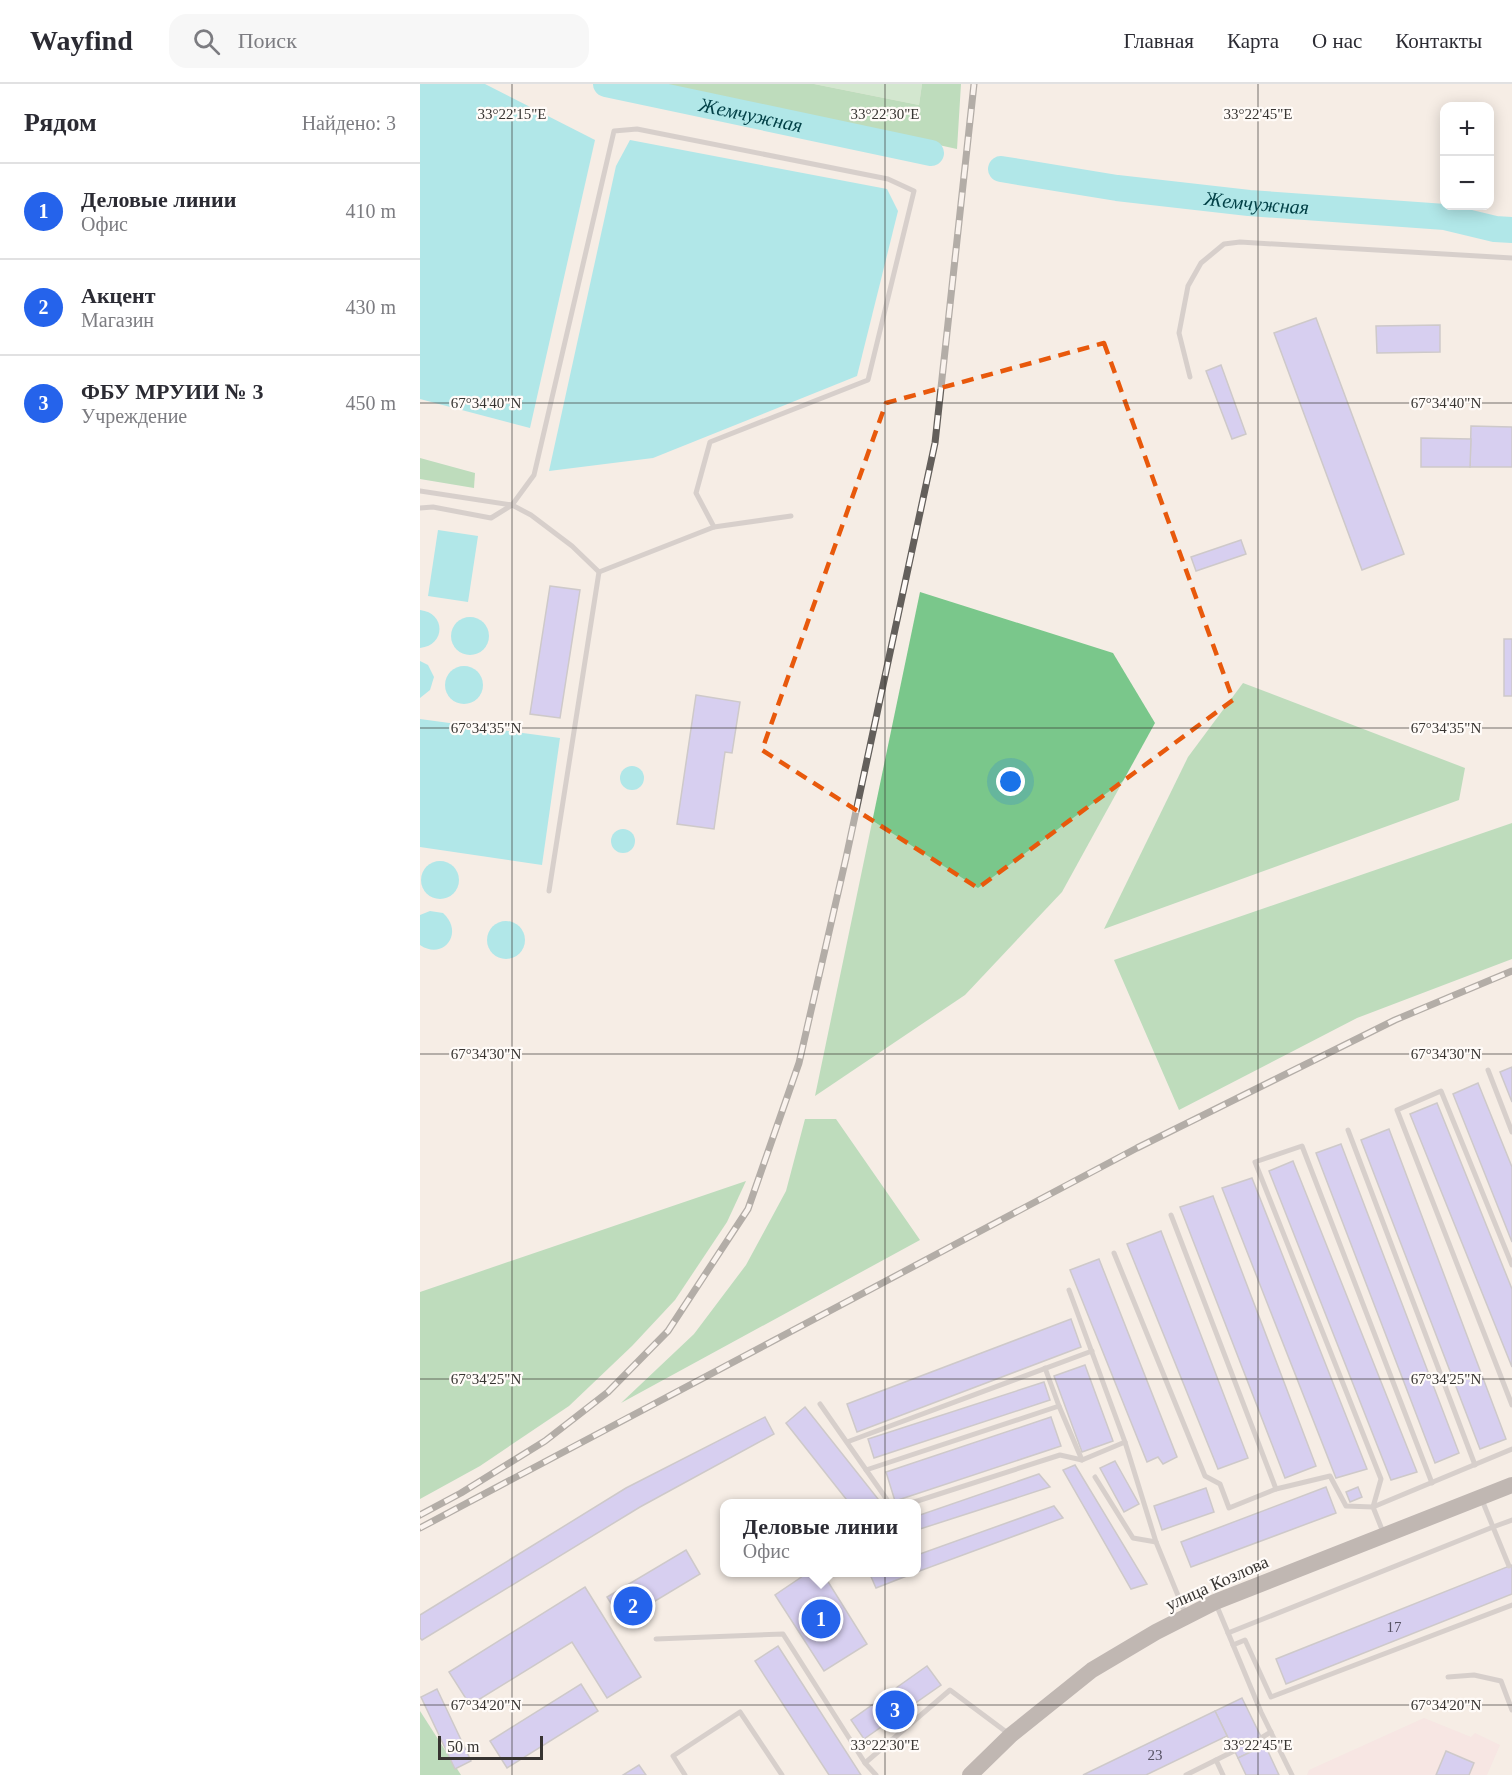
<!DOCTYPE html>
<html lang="ru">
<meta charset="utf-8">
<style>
body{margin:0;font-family:"Times New Roman",serif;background:#f7f7f7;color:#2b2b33}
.controls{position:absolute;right:18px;top:18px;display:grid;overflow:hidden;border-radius:12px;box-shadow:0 3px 15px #0003}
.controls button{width:54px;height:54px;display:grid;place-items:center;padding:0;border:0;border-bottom:2px solid #e1e1e2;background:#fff;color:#2b2b33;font:30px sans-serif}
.scale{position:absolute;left:18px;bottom:15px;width:105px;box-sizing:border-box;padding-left:6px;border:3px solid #373431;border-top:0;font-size:16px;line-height:21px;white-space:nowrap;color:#373431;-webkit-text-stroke:4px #fffbf8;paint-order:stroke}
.you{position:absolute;left:591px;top:698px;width:21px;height:21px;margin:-15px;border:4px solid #fff;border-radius:50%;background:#1a73e8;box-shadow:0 0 0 9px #1a73e833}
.badge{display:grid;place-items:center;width:39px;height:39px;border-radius:50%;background:#2563eb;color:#fff;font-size:20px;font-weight:700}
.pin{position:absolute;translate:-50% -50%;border:3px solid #fff;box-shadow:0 2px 6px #0006}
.popup{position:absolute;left:300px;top:1415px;width:201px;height:78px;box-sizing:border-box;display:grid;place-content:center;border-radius:12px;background:#fff;filter:drop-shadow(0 2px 4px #0005);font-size:20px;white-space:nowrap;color:#7c7c81}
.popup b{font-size:22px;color:#2b2b33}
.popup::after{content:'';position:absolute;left:50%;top:100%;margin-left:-12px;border:12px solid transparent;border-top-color:#fff}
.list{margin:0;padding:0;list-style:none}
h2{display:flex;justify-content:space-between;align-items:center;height:78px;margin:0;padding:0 24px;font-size:26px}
h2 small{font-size:20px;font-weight:400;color:#7c7c81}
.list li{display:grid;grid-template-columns:39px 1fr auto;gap:18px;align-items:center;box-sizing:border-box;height:96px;padding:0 24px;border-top:2px solid #e1e1e2}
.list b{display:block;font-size:22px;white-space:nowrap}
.list p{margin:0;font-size:20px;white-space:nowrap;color:#7c7c81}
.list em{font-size:20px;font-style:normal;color:#7c7c81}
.icon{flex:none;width:33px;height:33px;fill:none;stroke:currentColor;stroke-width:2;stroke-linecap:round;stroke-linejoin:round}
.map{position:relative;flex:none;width:1092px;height:1691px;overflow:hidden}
header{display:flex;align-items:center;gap:36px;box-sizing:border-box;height:84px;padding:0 30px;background:#fff;border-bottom:2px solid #e1e1e2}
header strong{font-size:28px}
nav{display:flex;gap:33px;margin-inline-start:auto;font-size:21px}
.search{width:420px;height:54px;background:#f7f7f7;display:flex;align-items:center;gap:15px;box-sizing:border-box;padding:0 21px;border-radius:18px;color:#7c7c81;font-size:22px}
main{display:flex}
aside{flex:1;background:#fff}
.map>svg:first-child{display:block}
.education{fill:#f8dddf}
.green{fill:#a8e0b3}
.forest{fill:#7ac78b}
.water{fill:#5ddfec}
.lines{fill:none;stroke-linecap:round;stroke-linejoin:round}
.river{stroke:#5ddfec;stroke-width:26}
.building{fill:#b2acfd;stroke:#9d9da7;stroke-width:1.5}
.service{stroke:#b2acac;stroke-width:5}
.primary{stroke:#7e7574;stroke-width:16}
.rail-casing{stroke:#635f5b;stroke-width:7}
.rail{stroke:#fffbf8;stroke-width:4.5;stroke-dasharray:14;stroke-linecap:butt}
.marked{fill:none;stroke:#e8590c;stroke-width:4.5;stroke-dasharray:12 8;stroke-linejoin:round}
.ticks{fill:none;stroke:#373431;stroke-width:1.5;stroke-opacity:0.45}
.labels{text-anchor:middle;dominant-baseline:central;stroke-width:4.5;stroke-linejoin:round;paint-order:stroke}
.number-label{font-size:15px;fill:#565264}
.street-label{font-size:18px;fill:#373431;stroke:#fffbf8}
.water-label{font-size:20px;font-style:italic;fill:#024147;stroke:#fffbf8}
.ticks-label{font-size:15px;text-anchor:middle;fill:#373431;stroke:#fffbf8;stroke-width:4.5;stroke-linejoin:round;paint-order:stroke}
</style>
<header>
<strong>Wayfind</strong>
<div class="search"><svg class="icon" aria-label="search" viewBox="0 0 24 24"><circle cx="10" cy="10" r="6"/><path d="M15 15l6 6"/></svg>Поиск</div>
<nav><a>Главная</a><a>Карта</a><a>О нас</a><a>Контакты</a></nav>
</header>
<main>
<aside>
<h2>Рядом<small>Найдено: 3</small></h2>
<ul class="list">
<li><span class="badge">1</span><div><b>Деловые линии</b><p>Офис</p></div><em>410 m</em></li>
<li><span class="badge">2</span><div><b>Акцент</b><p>Магазин</p></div><em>430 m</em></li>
<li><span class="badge">3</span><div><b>ФБУ МРУИИ № 3</b><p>Учреждение</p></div><em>450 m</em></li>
</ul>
</aside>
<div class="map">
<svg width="1092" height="1691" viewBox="0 0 1092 1691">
<rect width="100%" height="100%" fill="#f5ede5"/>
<path class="education" d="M1004 1634 1051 1653 1055 1649 1080 1661 1067 1691H887L889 1686Z"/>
<path class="green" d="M394 0H502L499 21Z"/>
<g class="forest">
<path d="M238 0H394L499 21 502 0H541L537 65Z"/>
<path d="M0 374 55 389 54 404 0 395Z"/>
<path d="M500 508 693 569 735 639 642 808 545 911 395 1012Z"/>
<path d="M823 599 1045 684 1039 716 684 845 768 673Z"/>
<path d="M1092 739V875L937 934 759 1026 694 876Z"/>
<path d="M385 1035H416L500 1156 201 1319 274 1250 326 1181 366 1107Z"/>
<path d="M326 1097 307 1138 255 1216 212 1262 149 1322 60 1382 0 1415V1208Z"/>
<path d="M0 1627 41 1691H0Z"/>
</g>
<g class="water">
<path d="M0 0H65L175 56 110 344 0 315Z"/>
<path d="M210 56 467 105 478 127 437 292 233 374 129 387 196 82Z"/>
<path d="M18 446 58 452 48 518 8 512Z"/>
<path d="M0 526C26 529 26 561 0 564Z"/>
<circle cx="50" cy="552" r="19"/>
<path d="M0 577 8 581 14 593 10 606 0 614Z"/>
<circle cx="44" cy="601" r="19"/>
<path d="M0 635 140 654 122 781 0 763Z"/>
<circle cx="212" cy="694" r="12"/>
<circle cx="203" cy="757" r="12"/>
<circle cx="20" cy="796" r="19"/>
<path d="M10 827 23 829C45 849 23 877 0 861V831Z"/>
<circle cx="86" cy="856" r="19"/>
</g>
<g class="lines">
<g class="river">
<path id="s1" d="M186 0 511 69"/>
<path id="s2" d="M581 85 697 104 829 119 1025 133 1075 145 1092 146"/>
</g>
</g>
<g class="building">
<path d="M896 234 984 470 942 486 854 249Z"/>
<path d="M1020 241V268L957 269 956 242Z"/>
<path d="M801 281 826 350 812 355 786 287Z"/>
<path d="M1051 342 1092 343V383H1050Z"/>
<path d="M1001 354 1051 355 1050 383H1001Z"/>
<path d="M821 456 826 470 776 487 771 473Z"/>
<path d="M130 502 160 506 140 634 110 630Z"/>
<rect x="1084" y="555" width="8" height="57"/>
<path d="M276 611 320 618 312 669 305 668 294 745 257 740Z"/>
<path d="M1092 983V1018L1080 988Z"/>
<path d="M1058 999 1092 1083V1158L1033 1010Z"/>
<path d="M1017 1019 1092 1205V1283L990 1030Z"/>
<path d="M969 1045 1086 1355 1060 1365 941 1056Z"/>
<path d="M921 1060 1039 1369 1015 1379 896 1069Z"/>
<path d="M873 1077 997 1388 971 1396 849 1087Z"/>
<path d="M832 1094 947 1385 916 1394 802 1104Z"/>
<path d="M793 1112 896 1382 865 1394 760 1123Z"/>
<path d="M741 1147 828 1374 798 1385 707 1160Z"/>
<path d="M679 1175 757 1373 743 1380 738 1373 727 1378 650 1186Z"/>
<path d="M651 1235 661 1263 437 1348 427 1320Z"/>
<path d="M665 1281 693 1357 662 1368 634 1292Z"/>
<path d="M624 1298 630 1316 454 1374 448 1355Z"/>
<path d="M385 1323 462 1420H430L366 1339Z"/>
<path d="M345 1333 354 1350 220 1423 2 1556 0 1554V1531L206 1404Z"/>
<path d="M631 1333 641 1362 475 1417 466 1388Z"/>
<path d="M695 1377 719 1420 704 1428 680 1384Z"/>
<path d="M655 1381 727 1500 711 1505 643 1386Z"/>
<path d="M619 1390 630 1403 497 1446V1432Z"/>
<path d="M906 1403 916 1429 771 1483 761 1458Z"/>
<path d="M938 1403 942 1413 930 1418 926 1408Z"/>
<path d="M786 1404 794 1428 742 1446 734 1422Z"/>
<path d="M634 1422 643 1434 497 1488V1471Z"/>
<path d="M266 1466 280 1490 202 1537 187 1513Z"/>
<path d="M1092 1481V1510L866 1600 856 1575Z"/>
<path d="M389 1488H402L447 1560 404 1587 355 1511Z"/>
<path d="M449 1488H497L456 1504Z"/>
<path d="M165 1503 221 1593 187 1614 152 1558 50 1621 29 1588Z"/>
<path d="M358 1562 441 1691H409L335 1577Z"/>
<path d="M507 1582 521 1601 444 1655 431 1636Z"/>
<path d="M161 1600 178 1627 87 1684 70 1657Z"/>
<path d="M17 1605 51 1677 35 1685 1 1613Z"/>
<path d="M822 1614 845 1661 818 1674 795 1627Z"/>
<path d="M795 1627 807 1652 726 1691H663Z"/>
<path d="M845 1661 859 1691H826L818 1674Z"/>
<path d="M1026 1667 1054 1679 1049 1691H1016Z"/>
<path d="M219 1681 226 1691H203Z"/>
</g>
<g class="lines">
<g class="service">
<path d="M770 293 759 249 768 202 781 179 804 160 820 158 1092 174"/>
<path d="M0 407 92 421 111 431 152 462 179 488 129 807"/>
<path d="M0 424 13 423 71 434 92 421 114 391 194 47 217 45 468 95 494 107 448 296 290 358 276 409 294 443 179 488"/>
<path d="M294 443 371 432"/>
<path d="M1068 986 1092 1048"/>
<path d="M928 1046 1055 1381"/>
<path d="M751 1131 856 1405 910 1392 926 1422 953 1423 963 1448"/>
<path d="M694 1169 785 1392 800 1400 809 1424 856 1405"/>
<path d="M1092 1181 1021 1007 977 1026 1092 1321"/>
<path d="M649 1206 705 1358"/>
<path d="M625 1284 639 1322"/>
<path d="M400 1320 470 1420"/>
<path d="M427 1358 672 1267"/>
<path d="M446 1386 639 1322 662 1376"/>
<path d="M675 1393 713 1454 736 1458"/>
<path d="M1062 1416 1073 1443 1092 1436"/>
<path d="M488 1420 640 1371 662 1376 705 1358 736 1458 766 1531"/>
<path d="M953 1423 961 1395 835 1078 882 1062 1012 1399"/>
<path d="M953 1423 1092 1365"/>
<path d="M796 1520 841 1628 872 1691"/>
<path d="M808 1549 1073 1443 1089 1482"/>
<path d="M236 1555 363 1550 445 1679"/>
<path d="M813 1561 825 1556 851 1613 1092 1521"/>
<path d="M1028 1593 1054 1591 1081 1597 1092 1626"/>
<path d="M841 1654 851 1648"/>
<path d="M796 1676 803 1691"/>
<path d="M265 1691 253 1672 320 1628 362 1691"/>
<path d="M456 1691 445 1679 530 1606 589 1650"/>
<path d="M766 1691 814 1667"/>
</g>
<path class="primary" d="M550 1691 591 1651 672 1586 736 1548 795 1518 1092 1401"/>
<g class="rail-casing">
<g id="rail">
<path d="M0 1431 41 1409 125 1357 188 1308 248 1247 328 1125 379 979 426 774 515 359 554 0"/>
<path d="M0 1444 717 1064 975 936 1092 887"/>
</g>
</g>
<use href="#rail" class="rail"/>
</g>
<path d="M0 0H1092V1691H0ZM684 259 813 616 558 804 342 666 466 319Z" fill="#f5ede5" fill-opacity=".55" fill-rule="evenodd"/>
<path class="marked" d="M684 259 813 616 558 804 342 666 466 319Z"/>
<path class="ticks" d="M92 0V1691M465 0V1691M838 0V1691M0 319H1092M0 644H1092M0 970H1092M0 1295H1092M0 1621H1092"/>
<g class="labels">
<g class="number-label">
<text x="974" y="1543">17</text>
<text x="735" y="1671">23</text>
</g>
<g class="street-label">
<text transform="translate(797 1499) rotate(-24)">улица Козлова</text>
</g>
<g class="water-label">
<text stroke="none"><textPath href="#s1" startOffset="148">Жемчужная</textPath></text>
<text stroke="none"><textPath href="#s2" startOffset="258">Жемчужная</textPath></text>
</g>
</g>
<g class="ticks-label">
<text x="92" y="35">33°22'15"E</text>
<text x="465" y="35">33°22'30"E</text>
<text x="838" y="35">33°22'45"E</text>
<text x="66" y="324">67°34'40"N</text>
<text x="1026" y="324">67°34'40"N</text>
<text x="66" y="649">67°34'35"N</text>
<text x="1026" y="649">67°34'35"N</text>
<text x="66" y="975">67°34'30"N</text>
<text x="1026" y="975">67°34'30"N</text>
<text x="66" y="1300">67°34'25"N</text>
<text x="1026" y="1300">67°34'25"N</text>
<text x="66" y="1626">67°34'20"N</text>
<text x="1026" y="1626">67°34'20"N</text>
<text x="465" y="1666">33°22'30"E</text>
<text x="838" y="1666">33°22'45"E</text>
</g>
</svg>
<div class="controls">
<button>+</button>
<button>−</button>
</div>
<div class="scale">50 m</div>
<div class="you"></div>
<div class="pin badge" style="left:401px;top:1535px">1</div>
<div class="popup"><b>Деловые линии</b>Офис</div>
<div class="pin badge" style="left:213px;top:1522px">2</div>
<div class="pin badge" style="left:475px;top:1626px">3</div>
</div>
</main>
